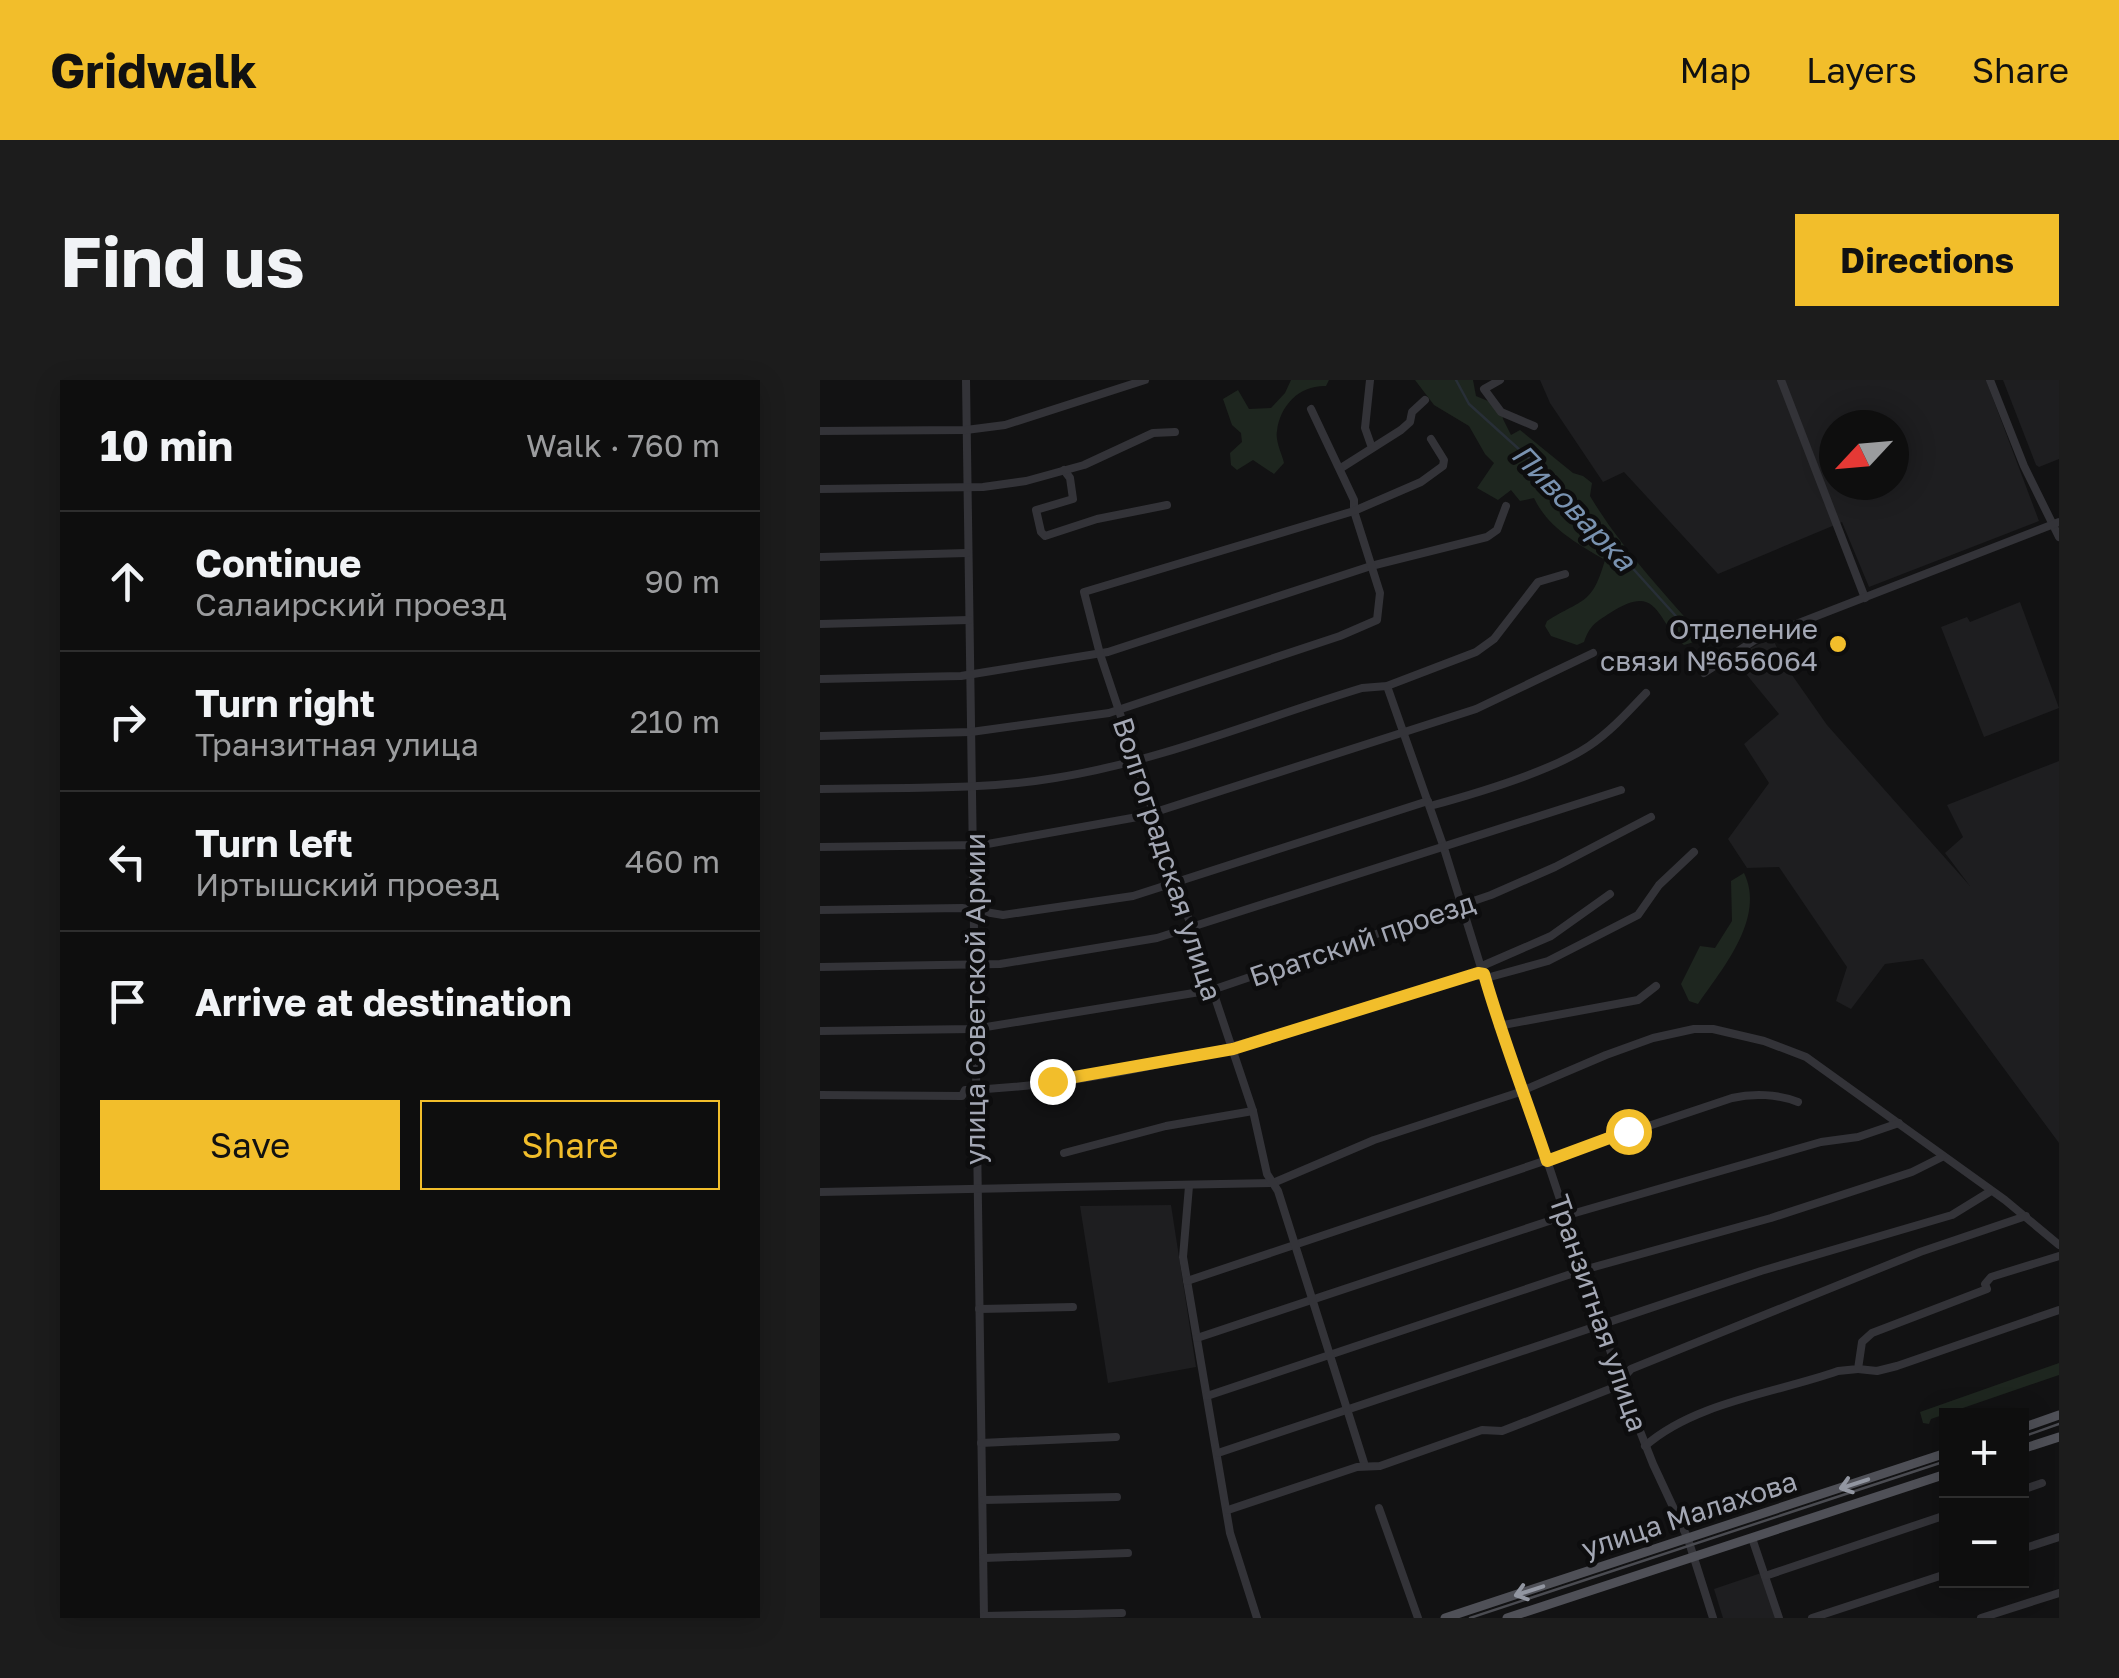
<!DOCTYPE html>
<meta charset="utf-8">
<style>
body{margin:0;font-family:"Golos Text",sans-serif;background:#1c1c1c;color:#f1f3f6}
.controls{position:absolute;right:30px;bottom:30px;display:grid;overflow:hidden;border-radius:0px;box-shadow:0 5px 25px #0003}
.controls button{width:90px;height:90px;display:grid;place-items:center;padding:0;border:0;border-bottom:2px solid #2e2e2e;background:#0e0e0e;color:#f1f3f6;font:50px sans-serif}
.compass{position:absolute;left:999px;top:30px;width:90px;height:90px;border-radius:50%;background:#0e0e0e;box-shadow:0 5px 25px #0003;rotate:244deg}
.stop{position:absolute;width:30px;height:30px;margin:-22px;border:8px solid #f2be2b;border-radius:50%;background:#fff}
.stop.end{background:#f2be2b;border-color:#fff;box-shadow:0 2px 10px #0008}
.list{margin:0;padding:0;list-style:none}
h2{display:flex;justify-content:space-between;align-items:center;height:130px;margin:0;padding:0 40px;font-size:42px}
h2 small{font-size:32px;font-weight:400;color:#9b9c9e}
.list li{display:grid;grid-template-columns:65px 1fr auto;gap:30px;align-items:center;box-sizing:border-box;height:140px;padding:0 40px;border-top:2px solid #2e2e2e}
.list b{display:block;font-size:38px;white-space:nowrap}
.list p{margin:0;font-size:32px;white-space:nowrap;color:#9b9c9e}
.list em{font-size:32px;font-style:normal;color:#9b9c9e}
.actions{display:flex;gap:20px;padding:30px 40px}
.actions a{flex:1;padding:22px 0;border:2px solid #f2be2b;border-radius:0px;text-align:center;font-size:35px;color:#f2be2b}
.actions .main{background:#f2be2b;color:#111}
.icon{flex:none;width:55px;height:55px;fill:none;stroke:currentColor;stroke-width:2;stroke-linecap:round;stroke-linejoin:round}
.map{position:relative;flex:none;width:1239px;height:1238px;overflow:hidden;border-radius:0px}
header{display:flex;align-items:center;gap:60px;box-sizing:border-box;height:140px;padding:0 50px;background:#f2be2b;color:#111}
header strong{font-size:48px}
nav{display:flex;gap:55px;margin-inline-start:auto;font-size:35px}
.intro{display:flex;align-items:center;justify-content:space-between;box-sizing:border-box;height:240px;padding:0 60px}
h1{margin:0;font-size:70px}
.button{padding:25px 45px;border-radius:0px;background:#f2be2b;color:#111;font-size:35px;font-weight:700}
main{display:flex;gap:60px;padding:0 60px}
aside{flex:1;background:#0e0e0e;border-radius:0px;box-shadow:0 5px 25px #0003}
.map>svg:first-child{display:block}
.built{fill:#1e1e20;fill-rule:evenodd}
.green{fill:#1e261f}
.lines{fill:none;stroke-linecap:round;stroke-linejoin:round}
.stream{stroke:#282f37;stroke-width:2.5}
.minor{stroke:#333338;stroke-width:8}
.major{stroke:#4f5057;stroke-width:9}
.tram{stroke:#4a4b51;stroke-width:2.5}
.oneway{stroke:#9296a1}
.route{stroke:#f2be2b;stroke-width:12}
.poi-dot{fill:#f2be2b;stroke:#0d0d0e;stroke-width:4}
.labels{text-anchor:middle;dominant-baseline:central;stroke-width:9;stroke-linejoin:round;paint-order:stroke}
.poi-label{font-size:28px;fill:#a3a7b4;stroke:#0d0d0e;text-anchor:end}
.street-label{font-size:28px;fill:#a3a7b4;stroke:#0d0d0e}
.water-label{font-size:30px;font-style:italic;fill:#7992b0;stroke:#0d0d0e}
</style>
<header>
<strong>Gridwalk</strong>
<nav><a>Map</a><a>Layers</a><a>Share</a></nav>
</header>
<div class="intro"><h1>Find us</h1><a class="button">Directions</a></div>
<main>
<aside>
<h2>10 min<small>Walk · 760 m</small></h2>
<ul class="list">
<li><svg class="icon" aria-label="ahead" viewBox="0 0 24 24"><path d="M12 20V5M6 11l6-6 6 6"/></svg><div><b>Continue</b><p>Салаирский проезд</p></div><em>90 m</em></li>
<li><svg class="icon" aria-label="right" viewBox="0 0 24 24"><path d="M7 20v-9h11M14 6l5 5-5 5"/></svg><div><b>Turn right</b><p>Транзитная улица</p></div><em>210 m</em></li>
<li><svg class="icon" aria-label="left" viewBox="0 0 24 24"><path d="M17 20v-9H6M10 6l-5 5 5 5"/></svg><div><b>Turn left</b><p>Иртышский проезд</p></div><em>460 m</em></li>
<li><svg class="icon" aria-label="arrive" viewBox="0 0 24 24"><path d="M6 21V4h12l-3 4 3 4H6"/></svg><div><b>Arrive at destination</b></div></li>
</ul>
<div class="actions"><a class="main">Save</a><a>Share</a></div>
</aside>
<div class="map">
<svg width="1239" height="1238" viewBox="0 0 1239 1238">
<rect width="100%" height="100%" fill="#121213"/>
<g class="built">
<path d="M720 0H1166L1219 141 1049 207 1022 142 898 194 804 92 783 102 730 23ZM1014 45H1074V105H1014Z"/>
<path d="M1183 0H1239V79L1219 87 1216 85Z"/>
<path d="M1200 222 1239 328 1164 357 1121 247 1147 237 1150 242Z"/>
<path d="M952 257 965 285 1007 345 1150 506 1125 473 1143 457 1127 425 1239 381V763L1103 579 1065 584 1031 629 1016 621 1027 587 959 487 927 488 908 459 949 403 924 364 959 334 913 278Z"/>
<path d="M351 825 376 987 288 1003 260 826Z"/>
<path d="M944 1192 959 1238H903L894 1209Z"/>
</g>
<g class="green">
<path d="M471 0H509L506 6C480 5 460 25 457 51 455 61 462 74 464 83L454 94 433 80 417 90 411 85 410 73 422 62 421 53 412 45 403 19 418 10 429 29 451 28 465 13Z"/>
<path d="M595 0H653L656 16 682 27 683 39 691 55 700 50 753 93 763 96 772 103 770 116C801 168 844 213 884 259L864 265C835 241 840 201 790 233 776 242 770 245 764 262L757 265 731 256 725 246 727 241C764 218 772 225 785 180 758 164 728 148 714 118L700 121 691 110 678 120 657 108 674 83 665 74 649 46 614 25Z"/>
<path d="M924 493C946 538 902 589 878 624L869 621 861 604 880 566 895 568 912 541 911 501Z"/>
<path d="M1239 983V995L1111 1039 1109 1044 1103 1043 1100 1032Z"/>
</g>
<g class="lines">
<path class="stream" d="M636 0 649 24 732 99 873 255"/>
<g class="minor">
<path d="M146 0 164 1238"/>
<path d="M550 0 545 48 552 68"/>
<path d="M680 0 664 9 681 32 714 46"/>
<path d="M961 0 1045 218"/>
<path d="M1170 0 1204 86 1239 157"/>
<path d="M0 51 146 50 185 45 325 0"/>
<path d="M521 88 581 50 590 42 592 32 605 20"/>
<path d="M244 90 250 98 253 119 216 130 221 152 225 156 277 139 347 125"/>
<path d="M0 109 163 107 206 101 264 85 333 53 355 52"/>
<path d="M0 177 147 173"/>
<path d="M0 244 149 240"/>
<path d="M884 293 935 260 1239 142"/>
<path d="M0 299 141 296 288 272 551 186 667 157 677 150 686 126"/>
<path d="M567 306 623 465 685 665 704 711 800 1000 833 1084 868 1159 893 1238"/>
<path d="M0 356 151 352 289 333 520 256 557 240 560 213 534 131V120L491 29"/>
<path d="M0 409C78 407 158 411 235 398 341 381 440 339 542 308L567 306 656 272 674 259 718 202 745 194"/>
<path d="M610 426C654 414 732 391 769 366 791 351 808 332 826 313"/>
<path d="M0 467 162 465 323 436 656 329 773 273"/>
<path d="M0 530 142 528 183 535 313 516 608 421"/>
<path d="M662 586 731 556 790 514"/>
<path d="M0 587 180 584 337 558 801 410"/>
<path d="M678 646 818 620 836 606"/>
<path d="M0 651 154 649 392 610 671 515 735 487 831 437"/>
<path d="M0 715 142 716 145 710C319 704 489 645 653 595L670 597 728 581 818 535 839 505 874 472"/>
<path d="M244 773 346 746 433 731"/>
<path d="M369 806 363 877 410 1153 437 1238"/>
<path d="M0 812 453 803 554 760 697 713 786 675 833 658 874 649H893L944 661 986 677 1185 820 1239 865"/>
<path d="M367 901 912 718C933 713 958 714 978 722"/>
<path d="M159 929 253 927"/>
<path d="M377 958 741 837 1001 762 1038 757 1079 743"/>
<path d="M1038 989 1057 991 1077 986 1239 930"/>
<path d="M387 1016 763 890 951 838 1092 792 1122 777"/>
<path d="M161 1063 296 1057"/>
<path d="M825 1066C875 1022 956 1013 1018 991L1038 989 1042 962 1052 953 1167 909 1165 904 1171 897 1239 876"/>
<path d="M398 1073 941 891 1132 835 1171 811"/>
<path d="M545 1086 458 811 447 794 433 731 280 274 264 212 534 131 601 102 623 86 624 80 611 59"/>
<path d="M1202 1110 1222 1103"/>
<path d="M163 1120 297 1117"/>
<path d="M559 1128 598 1238"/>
<path d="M408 1130 537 1087 560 1086 662 1050 682 1051 795 1007 811 989 1100 872 1206 836"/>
<path d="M932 1158 959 1238"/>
<path d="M1202 1169 1239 1157"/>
<path d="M164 1178 308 1173"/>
<path d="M945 1196 1126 1135"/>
<path d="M164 1236 302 1233"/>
<path d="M992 1238 1126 1194"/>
<path d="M1161 1238 1239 1213"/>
</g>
<g class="major">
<path d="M1202 1048 1239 1035"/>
<path d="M1202 1069 1239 1057"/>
<path d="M625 1238 1126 1073"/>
<path d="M687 1238 1126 1094"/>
</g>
<g class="tram">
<path d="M1202 1057 1239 1044"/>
<path d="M650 1238 1126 1081"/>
</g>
</g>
<defs><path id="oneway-shaft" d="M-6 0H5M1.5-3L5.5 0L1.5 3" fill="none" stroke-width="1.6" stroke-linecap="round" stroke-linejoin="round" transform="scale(2.5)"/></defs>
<g class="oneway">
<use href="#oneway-shaft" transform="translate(1034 1104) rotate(162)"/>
<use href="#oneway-shaft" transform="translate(709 1211) rotate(162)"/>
</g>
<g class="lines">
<path class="route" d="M232 701 413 669 658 593 664 594C682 657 706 718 727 781L808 751"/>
</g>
<circle class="poi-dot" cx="1018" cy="264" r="10"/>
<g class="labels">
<g class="poi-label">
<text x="998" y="248">Отделение<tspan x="998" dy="32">связи №656064</tspan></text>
</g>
<g class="street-label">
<text transform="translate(348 479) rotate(72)">Волгоградская улица</text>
<text transform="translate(542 559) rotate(-19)">Братский проезд</text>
<text transform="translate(154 619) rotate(-90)">улица Советской Армии</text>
<text transform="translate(779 933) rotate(71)">Транзитная улица</text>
<text transform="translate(869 1134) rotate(-18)">улица Малахова</text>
</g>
<g class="water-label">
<text transform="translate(754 127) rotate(46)">Пивоварка</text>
</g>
</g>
</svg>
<div class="controls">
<button>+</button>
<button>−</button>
</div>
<svg class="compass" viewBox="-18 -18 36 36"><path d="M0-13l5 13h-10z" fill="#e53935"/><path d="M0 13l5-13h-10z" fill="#9b9c9e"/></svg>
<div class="stop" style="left:808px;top:751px"></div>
<div class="stop end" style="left:232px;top:701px"></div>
</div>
</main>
